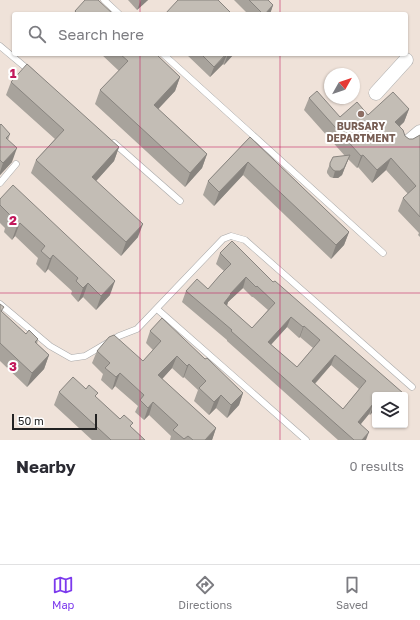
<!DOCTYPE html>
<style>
body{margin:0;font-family:"Golos Text",sans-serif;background:#f2f2f3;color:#2b2b33}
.controls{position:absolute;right:12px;bottom:12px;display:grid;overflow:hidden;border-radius:4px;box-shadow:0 1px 3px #0004}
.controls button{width:36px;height:36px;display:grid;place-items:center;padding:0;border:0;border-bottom:1px solid #e1e1e2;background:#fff;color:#2b2b33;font:20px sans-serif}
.compass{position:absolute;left:324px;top:68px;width:36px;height:36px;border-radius:50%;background:#fff;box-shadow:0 1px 3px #0004;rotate:50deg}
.scale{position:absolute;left:12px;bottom:10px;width:85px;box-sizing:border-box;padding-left:4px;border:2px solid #222;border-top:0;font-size:11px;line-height:14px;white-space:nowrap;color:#222;-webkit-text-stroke:3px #fff;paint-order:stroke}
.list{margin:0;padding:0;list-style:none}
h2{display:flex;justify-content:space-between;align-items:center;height:52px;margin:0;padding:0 16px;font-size:17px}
h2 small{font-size:13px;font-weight:400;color:#7c7c81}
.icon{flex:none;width:22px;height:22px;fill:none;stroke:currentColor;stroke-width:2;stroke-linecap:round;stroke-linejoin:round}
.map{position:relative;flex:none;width:420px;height:440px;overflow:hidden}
.search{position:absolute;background:#fff;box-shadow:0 1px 3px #0004;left:12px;right:12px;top:12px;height:44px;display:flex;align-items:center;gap:10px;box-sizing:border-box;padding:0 14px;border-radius:4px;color:#7c7c81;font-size:15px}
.sheet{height:124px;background:#fff}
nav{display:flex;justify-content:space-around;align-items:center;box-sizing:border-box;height:56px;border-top:1px solid #e1e1e2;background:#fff;font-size:11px;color:#7c7c81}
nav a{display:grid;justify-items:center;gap:2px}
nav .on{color:#7c3aed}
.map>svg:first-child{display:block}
.military{fill:#efe2d9;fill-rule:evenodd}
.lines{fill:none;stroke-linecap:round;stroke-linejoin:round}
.service-casing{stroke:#a9a9a9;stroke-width:7}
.tertiary-casing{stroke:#a9a9a9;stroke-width:15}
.service{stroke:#fff;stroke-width:6}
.tertiary{stroke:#fff;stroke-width:14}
.wall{fill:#a8a39c;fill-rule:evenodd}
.shaded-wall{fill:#88847f}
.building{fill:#c3bdb5;stroke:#88847f;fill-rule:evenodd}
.grid{fill:none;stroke:#c2185b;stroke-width:1;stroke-opacity:0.55}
.education-dot{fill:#8d6e63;stroke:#fff;stroke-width:1.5}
.labels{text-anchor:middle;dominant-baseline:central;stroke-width:4;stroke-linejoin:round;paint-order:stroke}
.education-label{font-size:10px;font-weight:bold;fill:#785e54;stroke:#fff}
.grid-label{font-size:13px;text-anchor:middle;font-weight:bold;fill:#c2185b;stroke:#fff;stroke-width:4;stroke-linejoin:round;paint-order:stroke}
</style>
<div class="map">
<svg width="420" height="440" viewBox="0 0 420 440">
<rect width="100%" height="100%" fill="#f2f0e9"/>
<path class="military" d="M0 0H420V440H0ZM14 14H406V54H14ZM330 74H354V98H330ZM375 395H405V425H375Z"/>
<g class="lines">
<g class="service-casing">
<g id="service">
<path d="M104 0 119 14"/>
<path d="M0 46 31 72"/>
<path d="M163 54 383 253"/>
<path d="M114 143 180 201"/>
<path d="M0 183 16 164"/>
<path d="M0 304 50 346 71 358 85 356 119 336 137 329 223 239 231 236 245 240 412 387"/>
<path d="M157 309 306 440"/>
</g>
</g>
<g class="tertiary-casing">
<g id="tertiary">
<path d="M376 93 406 60"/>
<path d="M407 143 420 132"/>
</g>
</g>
<use href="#service" class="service"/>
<use href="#tertiary" class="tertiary"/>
</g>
<g class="wall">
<path d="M128 0H148L137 10Z"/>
<path d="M234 0H268L273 5 270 14H248Z"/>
<path d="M75 11 113 14H74Z"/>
<path d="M101 54H156L180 77 175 91 158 109 207 154 202 168 185 187 95 104 100 90 119 71Z"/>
<path d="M186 54H234L224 65 223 64 210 77Z"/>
<path d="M11 82 119 147 114 161 96 181 138 237 121 256 31 173 36 160 55 139 6 95Z"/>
<path d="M309 98 340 117 368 115 409 109 404 122 400 126 405 136 409 139H413L420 135V237L418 235 419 233 398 211 403 198 408 194 386 170 372 183 358 167 357 168 348 159 342 175 338 178H333L330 177 327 173V171L332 159 345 156 304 110Z"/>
<path d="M0 125 10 134 8 140 12 162 0 175Z"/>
<path d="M250 137 349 232 344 245 331 259 243 175 214 206 203 195 208 181Z"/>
<path d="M0 199 110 295 96 310 83 297 78 302 71 294 72 291 48 269 45 273 36 264 38 258 15 236 12 240 4 232 5 228 0 223Z"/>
<path d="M220 253 273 282 403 393 375 395V409L370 415 369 414 361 424 366 440H338L227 341V340L182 302 186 291 208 289 224 271 216 264ZM243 288 252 297H253L268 310 252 328 227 306 228 302ZM287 327 299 338 300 337 313 348 297 367 271 345ZM331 365 359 389 343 409 315 384Z"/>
<path d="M0 304 2 312 26 334 38 339 37 344 49 355 44 369 27 387 0 361Z"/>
<path d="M150 331 205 359 243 393 239 405 227 418 216 408 209 415 194 401 198 390 184 377 183 378 172 368 162 379 216 428 212 440H170L171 436 149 415 144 420 135 412 138 406 115 386 112 390 101 380 103 374 92 363 97 351 143 361 153 350 146 343Z"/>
<path d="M86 389 120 419 131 427 145 440H92L54 405 59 392Z"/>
</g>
<g class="shaded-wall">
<path d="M141 0H148L137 10Z"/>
<path d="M273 5 270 14H265Z"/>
<path d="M227 54 223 64 210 77 214 67Z"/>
<path d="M228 54H234L224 65Z"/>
<path d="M180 77 175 91 149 119 154 105Z"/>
<path d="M409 109 404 122 391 134 395 122Z"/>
<path d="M119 147 114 161 87 191 92 177Z"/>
<path d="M17 148 12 162 0 175V172L3 163Z"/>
<path d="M207 154 202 168 185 187 190 173Z"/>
<path d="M350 155 342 175 338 178H333L335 171Z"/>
<path d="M363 155 358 167 357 168 361 156Z"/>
<path d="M391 158 386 170 372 183 377 170Z"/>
<path d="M248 162 243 175 214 206 219 192Z"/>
<path d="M20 223 15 236 12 240 17 226Z"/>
<path d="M143 224 138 237 121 256 126 242Z"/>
<path d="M349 232 344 245 331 259 336 245Z"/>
<path d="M53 255 48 269 45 273 50 259Z"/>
<path d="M246 277 243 288 228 302 227 305 220 314 224 303 230 294Z"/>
<path d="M115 281 110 295 96 310 101 296Z"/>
<path d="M88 283 83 297 78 302 83 288Z"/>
<path d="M291 317 287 327 264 352 268 342Z"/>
<path d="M304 326 300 337 299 338 303 327Z"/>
<path d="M49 355 44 369 27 387 32 373Z"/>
<path d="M335 355 331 365 308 391 312 381Z"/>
<path d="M177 356 172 368 154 388 158 375Z"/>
<path d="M189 364 184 377 183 378 187 366Z"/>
<path d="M120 373 115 386 112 390 116 377Z"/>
<path d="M243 393 239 405 227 418 231 405Z"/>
<path d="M221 395 216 408 209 415 214 402Z"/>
<path d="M153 402 149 415 144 420 148 408Z"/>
<path d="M375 403V409L370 415 374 404Z"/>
<path d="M373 404 369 414 354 432 358 422Z"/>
<path d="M216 428 212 440H205Z"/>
<path d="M369 432 366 440H362Z"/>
</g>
<g class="building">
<path d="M85 0H98L113 14H78L75 11Z"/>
<path d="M178 0H218L232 14H165Z"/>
<path d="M249 0H268L273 5 265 14H263Z"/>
<path d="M120 54H156L180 77 154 105 207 154 190 173 100 90 128 61Z"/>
<path d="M201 54H226L214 67Z"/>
<path d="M27 64 119 147 92 177 143 224 126 242 36 160 64 130 11 82Z"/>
<path d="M317 91 340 117 357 102 368 115 393 92 409 109 395 122 403 130 405 136 409 139H413L420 135V217L403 198 416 186 391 158 377 170 363 155 361 156 309 98Z"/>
<path d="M1 124 10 134 6 138 17 148 3 163 0 160V125Z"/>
<path d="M250 137 349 232 336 245 248 162 219 192 208 181Z"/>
<path d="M350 155 344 168 340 171H335L333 170 330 166V163L333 157Z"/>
<path d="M13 185 115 281 101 296 88 283 83 288 76 281 78 278 53 255 50 259 41 251 45 246 20 223 17 226 9 219 11 216 0 205V199Z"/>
<path d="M232 241 273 282 275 281 403 393 402 395H375V403L374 404H373L358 422 369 432 362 440H354L231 331 232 330 186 291 197 279 208 289 220 275 231 264 220 253ZM246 277 256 287 257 286 275 303 252 328 224 303 231 294H230ZM291 317 303 327 304 326 320 340 297 367 268 342ZM335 355 366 381 343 409 312 381Z"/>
<path d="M0 304 4 307 1 311 26 334 29 330 38 339 35 342 49 355 32 373 0 343Z"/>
<path d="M162 318 205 359 207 358 243 393 231 405 221 395 214 402 199 388 206 381 189 364 187 366 177 356 158 375 216 428 205 440H193L188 436 184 439 173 430 178 425 153 402 148 408 140 400 144 395 120 373 116 377 105 368 110 363 97 351 109 337 114 335 143 361 161 341 150 331Z"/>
<path d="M73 377 86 389 89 385 98 393 95 396 120 419 124 415 133 423 130 426 145 440H111L59 392Z"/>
</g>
<path class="grid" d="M140 0V14M280 0V14M140 54V440M280 54V440M0 147H420M0 293H420"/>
<circle class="education-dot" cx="361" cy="114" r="4"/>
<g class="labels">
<g class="education-label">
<text x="361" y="126">BURSARY<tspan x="361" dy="12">DEPARTMENT</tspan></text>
</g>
</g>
<g class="grid-label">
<text x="13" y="78">1</text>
<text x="13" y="225">2</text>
<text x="13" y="371">3</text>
</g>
</svg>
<div class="controls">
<button><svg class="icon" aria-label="layers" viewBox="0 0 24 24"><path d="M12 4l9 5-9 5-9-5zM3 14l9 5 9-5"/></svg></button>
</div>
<svg class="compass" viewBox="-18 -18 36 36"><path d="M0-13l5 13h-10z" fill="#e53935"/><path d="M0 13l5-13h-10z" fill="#7c7c81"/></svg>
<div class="scale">50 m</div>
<div class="search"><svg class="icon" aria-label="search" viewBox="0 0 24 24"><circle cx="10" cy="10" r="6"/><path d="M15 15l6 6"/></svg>Search here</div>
</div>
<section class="sheet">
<h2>Nearby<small>0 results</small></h2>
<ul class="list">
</ul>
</section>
<nav>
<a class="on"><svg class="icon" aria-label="map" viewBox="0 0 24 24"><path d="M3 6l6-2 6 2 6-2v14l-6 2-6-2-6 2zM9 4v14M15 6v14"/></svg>Map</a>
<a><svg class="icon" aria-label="directions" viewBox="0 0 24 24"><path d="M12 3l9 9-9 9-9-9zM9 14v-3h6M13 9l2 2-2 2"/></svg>Directions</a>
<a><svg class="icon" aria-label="saved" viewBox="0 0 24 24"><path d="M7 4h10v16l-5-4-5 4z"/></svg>Saved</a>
</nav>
